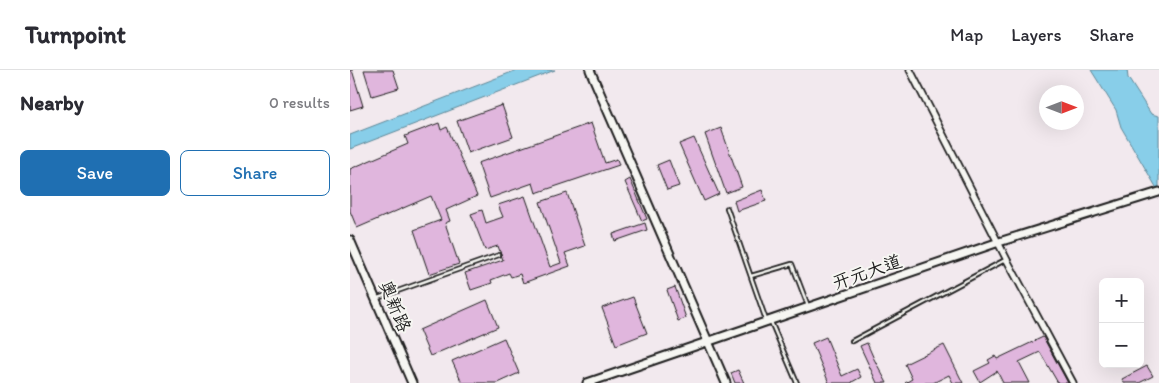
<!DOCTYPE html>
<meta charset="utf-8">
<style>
body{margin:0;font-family:Itim,"LXGW WenKai TC",sans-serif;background:#f2f2f3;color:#2b2b33}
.controls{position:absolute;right:15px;bottom:15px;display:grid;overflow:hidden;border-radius:8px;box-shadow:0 5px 20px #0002}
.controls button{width:45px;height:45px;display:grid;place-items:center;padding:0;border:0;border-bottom:1px solid #e1e1e2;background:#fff;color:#2b2b33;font:25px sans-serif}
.compass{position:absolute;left:689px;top:15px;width:45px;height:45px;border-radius:50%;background:#fff;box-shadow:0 5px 20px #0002;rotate:90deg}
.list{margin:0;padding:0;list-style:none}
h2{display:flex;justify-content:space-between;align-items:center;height:65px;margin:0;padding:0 20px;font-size:21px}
h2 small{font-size:16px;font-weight:400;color:#7c7c81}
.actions{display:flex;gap:10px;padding:15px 20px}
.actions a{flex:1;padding:11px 0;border:1px solid #1f6fb2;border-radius:8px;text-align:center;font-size:18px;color:#1f6fb2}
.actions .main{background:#1f6fb2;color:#fff}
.map{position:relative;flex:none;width:809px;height:313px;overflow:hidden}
header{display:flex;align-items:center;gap:30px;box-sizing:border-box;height:70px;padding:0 25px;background:#fff;border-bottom:1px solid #e1e1e2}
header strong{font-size:24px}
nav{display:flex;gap:28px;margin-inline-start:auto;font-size:18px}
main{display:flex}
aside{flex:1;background:#fff}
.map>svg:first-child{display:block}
.water{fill:#88cee9;stroke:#5d8797}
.building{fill:#e0b6dd;stroke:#1c1c1c}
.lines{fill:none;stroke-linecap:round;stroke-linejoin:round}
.service-casing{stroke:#1c1c1c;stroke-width:6}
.minor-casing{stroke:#1c1c1c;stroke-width:9}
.tertiary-casing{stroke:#1c1c1c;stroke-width:11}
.service{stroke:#f6f6f2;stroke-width:2.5}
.minor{stroke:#f6f6f2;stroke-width:5.5}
.tertiary{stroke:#f6f6f2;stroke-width:7}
.labels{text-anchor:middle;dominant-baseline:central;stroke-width:4;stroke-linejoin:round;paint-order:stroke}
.street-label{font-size:18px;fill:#1c1c1c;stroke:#f6f6f2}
</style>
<header>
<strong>Turnpoint</strong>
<nav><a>Map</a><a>Layers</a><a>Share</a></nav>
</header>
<main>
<aside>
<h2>Nearby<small>0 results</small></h2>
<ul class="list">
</ul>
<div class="actions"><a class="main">Save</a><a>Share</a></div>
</aside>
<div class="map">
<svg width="809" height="313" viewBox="0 0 809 313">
<rect width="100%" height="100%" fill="#f2e9ee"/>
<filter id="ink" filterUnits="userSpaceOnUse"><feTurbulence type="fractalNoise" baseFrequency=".02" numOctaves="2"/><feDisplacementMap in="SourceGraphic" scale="10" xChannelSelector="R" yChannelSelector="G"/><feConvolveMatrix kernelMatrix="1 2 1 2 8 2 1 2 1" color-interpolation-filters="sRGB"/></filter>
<g filter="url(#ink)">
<g class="water">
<path d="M167 0H205L0 79V65Z"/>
<path d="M741 0H777L778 8 801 44 809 46V122L771 57 766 40Z"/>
</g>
<g class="building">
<path d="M0 0H2L13 36 0 40Z"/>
<path d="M14 0H43L49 18 22 26Z"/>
<path d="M152 35 163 67 118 83 107 51Z"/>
<path d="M89 53 91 60 97 57 127 126 96 140 100 151 95 153 109 194 79 204 64 160 91 150 81 126 7 158 0 141V99L58 74 55 66Z"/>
<path d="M241 53 255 93 267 89 269 95 186 123 183 113 140 128 128 93Z"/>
<path d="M371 58 392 117 376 123 355 64Z"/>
<path d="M344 68 369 124 354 131 329 74Z"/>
<path d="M319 90 329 116 317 120 307 95Z"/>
<path d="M280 109 297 149 292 151 275 112Z"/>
<path d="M412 120 416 131 387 141 384 131Z"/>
<path d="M217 123 235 176 215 183 220 196 173 213 170 204 161 207 159 203 141 210 142 213 121 220 115 203 153 190 148 176 135 180 121 144 132 140 136 153 153 147 148 135 175 126 200 197 211 193 190 132Z"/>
<path d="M295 153 297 160 265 171 263 164Z"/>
<path d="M325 217 336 248 328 251 317 220Z"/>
<path d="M283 227 297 263 266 275 252 238Z"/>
<path d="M137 230 148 257 80 286 69 260Z"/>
<path d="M476 267 492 306 507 299 511 307 502 312V313H479L462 273Z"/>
<path d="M693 267 718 313H708L690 282 669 292 680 313H653L647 301 630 312 624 301 640 293 638 290 645 286 647 289Z"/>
<path d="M154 268 169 303 147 313H112L102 291Z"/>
<path d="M517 273 524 289 537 313H527L510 276Z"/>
<path d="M594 275 613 313H603L599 305 583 313H555L562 309 555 294Z"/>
<path d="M797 296 803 306 789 313H774L772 309Z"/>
<path d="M388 300 394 313H385L381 303Z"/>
</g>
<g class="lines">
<g class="service-casing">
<g id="service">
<path d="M377 138 416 250"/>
<path d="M401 206 442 194 458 236"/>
<path d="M28 228 149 185"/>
<path d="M421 252 447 313"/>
<path d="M502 271 655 190"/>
</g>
</g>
<g class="minor-casing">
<path id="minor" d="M560 0 657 190 723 313"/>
</g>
<g class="tertiary-casing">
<g id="tertiary">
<path d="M240 0 376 313"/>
<path d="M0 170 62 313"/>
<path d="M237 313 649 172 809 122"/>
</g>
</g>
<use href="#service" class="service"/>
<use href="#minor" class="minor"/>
<use href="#tertiary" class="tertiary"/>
</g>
</g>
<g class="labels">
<g class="street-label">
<text transform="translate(517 202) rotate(-19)">开元大道</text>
<text transform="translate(45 236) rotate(67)">奥新路</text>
</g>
</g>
</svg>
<div class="controls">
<button>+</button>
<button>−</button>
</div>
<svg class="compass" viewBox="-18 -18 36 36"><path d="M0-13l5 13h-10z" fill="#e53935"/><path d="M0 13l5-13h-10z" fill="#7c7c81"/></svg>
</div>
</main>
